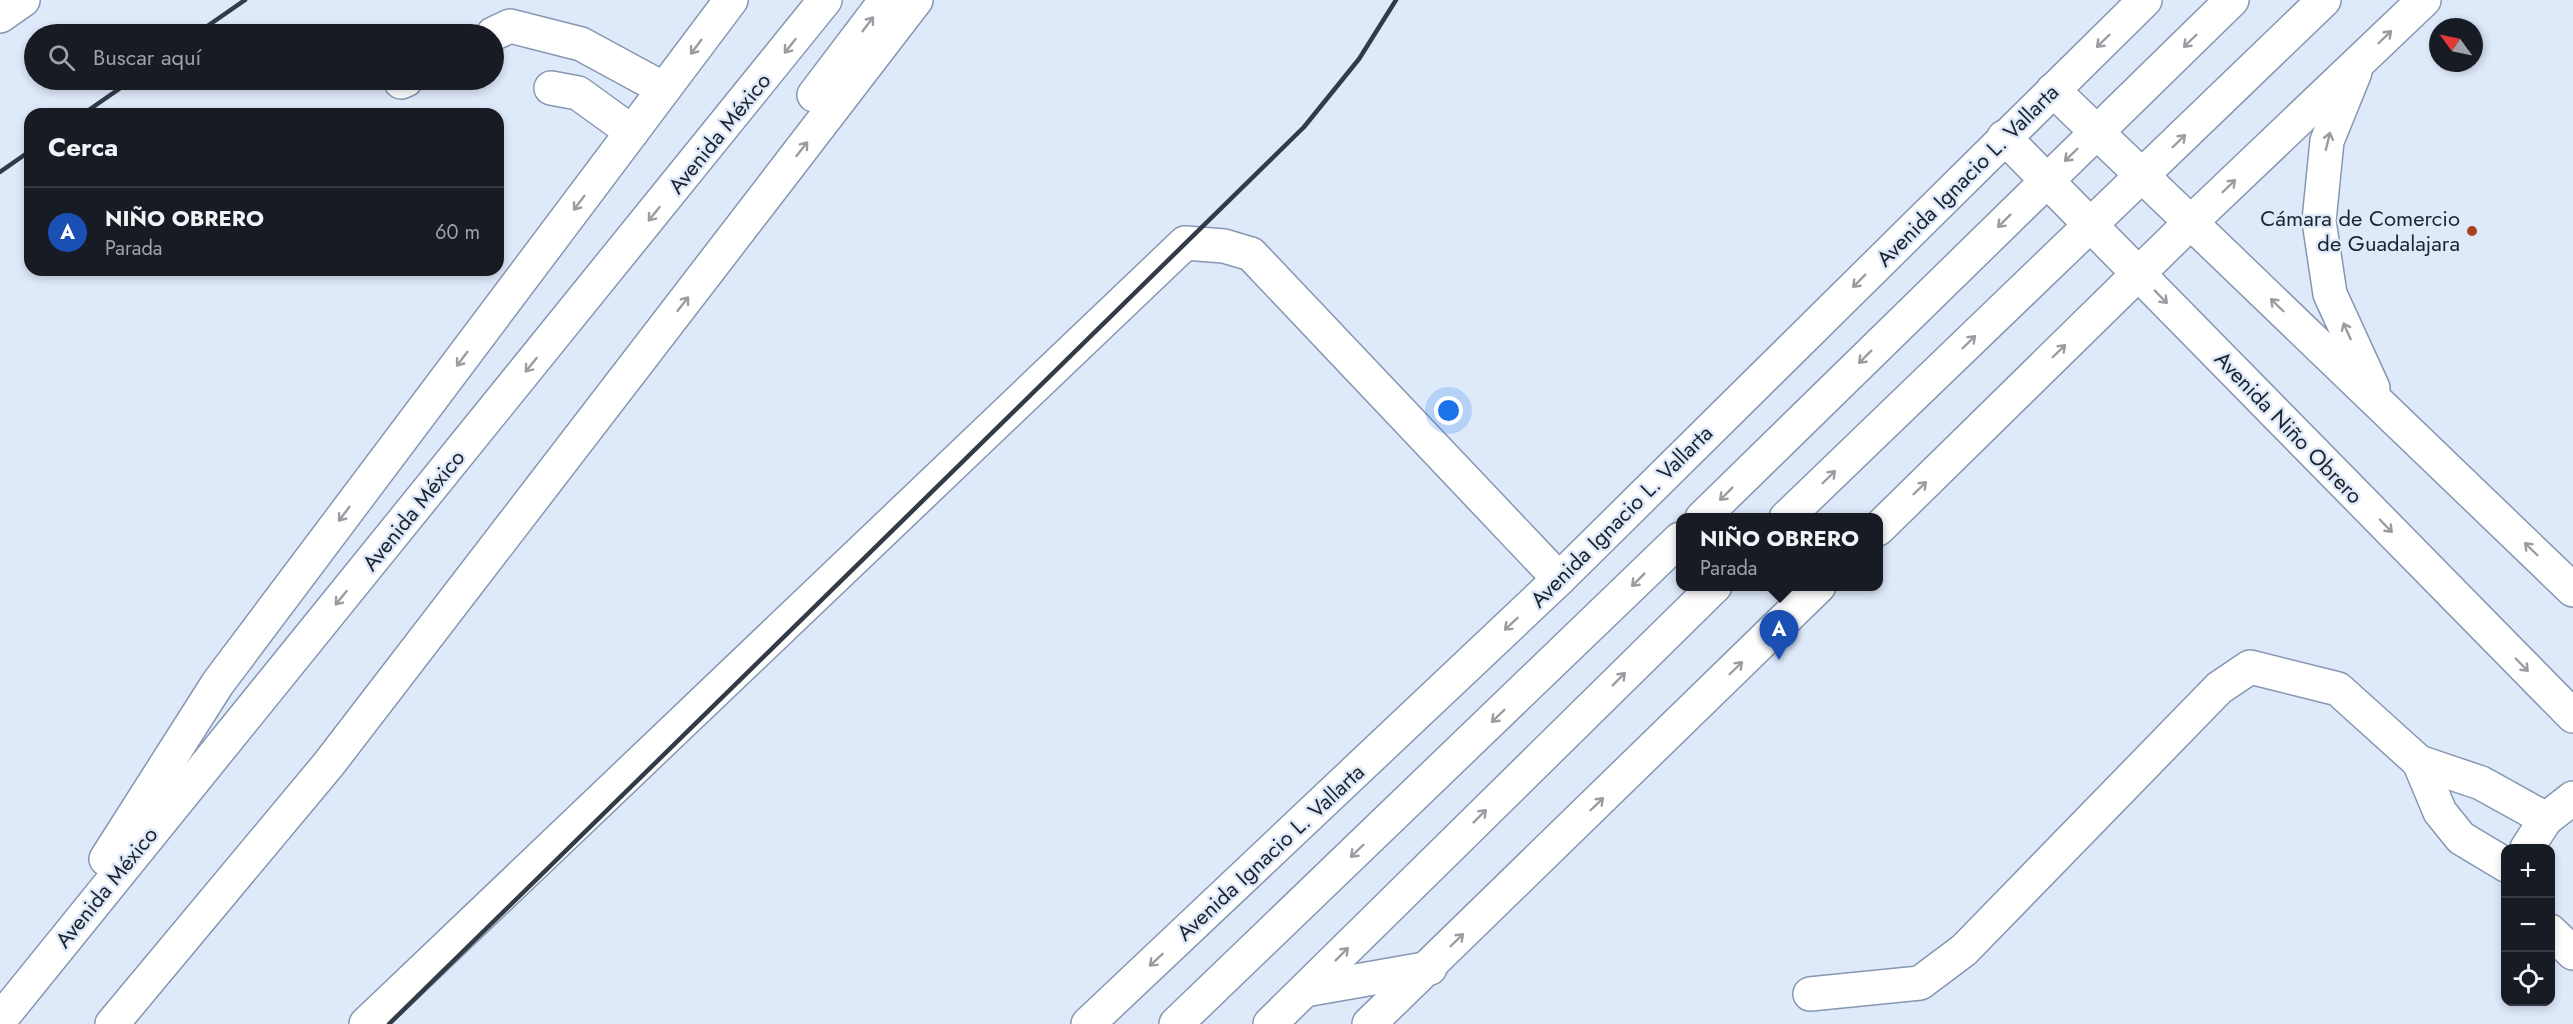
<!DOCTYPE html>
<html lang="es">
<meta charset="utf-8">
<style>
body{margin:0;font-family:Jost,sans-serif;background:#20242c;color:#f1f3f6}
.controls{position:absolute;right:18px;bottom:18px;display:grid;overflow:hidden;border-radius:12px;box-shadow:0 3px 9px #0003}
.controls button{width:54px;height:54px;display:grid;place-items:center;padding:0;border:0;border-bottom:2px solid #363941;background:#171b24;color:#f1f3f6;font:30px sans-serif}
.compass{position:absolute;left:2429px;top:18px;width:54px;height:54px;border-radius:50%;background:#171b24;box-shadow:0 3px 9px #0003;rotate:303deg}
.you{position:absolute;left:1449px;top:411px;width:21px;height:21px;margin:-15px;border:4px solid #fff;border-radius:50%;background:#1a73e8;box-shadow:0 0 0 9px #1a73e833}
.badge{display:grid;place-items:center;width:39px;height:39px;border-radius:50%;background:#7c3aed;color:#fff;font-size:20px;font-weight:700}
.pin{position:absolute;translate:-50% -50px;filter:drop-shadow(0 2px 3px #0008)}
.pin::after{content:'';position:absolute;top:32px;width:21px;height:18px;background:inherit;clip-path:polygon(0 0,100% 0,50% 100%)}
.popup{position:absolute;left:1676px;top:513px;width:207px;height:78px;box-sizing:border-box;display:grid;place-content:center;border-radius:12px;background:#171b24;filter:drop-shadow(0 2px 4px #0005);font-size:20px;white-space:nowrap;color:#9ea1a6}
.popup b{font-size:22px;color:#f1f3f6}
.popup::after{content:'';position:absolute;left:50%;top:100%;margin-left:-12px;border:12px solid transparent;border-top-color:#171b24}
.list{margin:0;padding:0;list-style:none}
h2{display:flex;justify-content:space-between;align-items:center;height:78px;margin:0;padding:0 24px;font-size:26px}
h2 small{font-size:20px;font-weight:400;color:#9ea1a6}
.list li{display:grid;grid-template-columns:39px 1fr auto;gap:18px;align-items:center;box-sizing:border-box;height:90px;padding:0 24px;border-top:2px solid #363941}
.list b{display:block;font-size:22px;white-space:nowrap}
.list p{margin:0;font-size:20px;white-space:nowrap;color:#9ea1a6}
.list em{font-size:20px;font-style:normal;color:#9ea1a6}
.icon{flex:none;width:33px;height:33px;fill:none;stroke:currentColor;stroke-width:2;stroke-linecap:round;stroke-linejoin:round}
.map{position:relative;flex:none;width:2573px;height:1024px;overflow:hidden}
.search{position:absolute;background:#171b24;box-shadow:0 3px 9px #0003;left:24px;top:24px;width:480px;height:66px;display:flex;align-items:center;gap:15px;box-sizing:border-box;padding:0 21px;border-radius:33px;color:#9ea1a6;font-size:22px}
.panel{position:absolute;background:#171b24;box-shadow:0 3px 9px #0003;left:24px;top:108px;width:480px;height:168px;border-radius:18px}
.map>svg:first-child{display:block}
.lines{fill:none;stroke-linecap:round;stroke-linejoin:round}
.minor-casing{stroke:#8697b1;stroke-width:36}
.major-casing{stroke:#8697b1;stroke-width:36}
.minor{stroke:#fff;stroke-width:33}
.major{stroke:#fff;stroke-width:33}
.rail{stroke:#333b46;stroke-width:4.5}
.oneway{stroke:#999ca1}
.poi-dot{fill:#a8411c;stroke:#dee9fa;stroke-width:2}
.labels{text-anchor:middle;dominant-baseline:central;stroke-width:5;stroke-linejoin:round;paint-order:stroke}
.street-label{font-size:22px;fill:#1d242e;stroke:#dee9fa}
.poi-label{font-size:22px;fill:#1d242e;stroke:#dee9fa;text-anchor:end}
</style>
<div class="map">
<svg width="2573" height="1024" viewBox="0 0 2573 1024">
<rect width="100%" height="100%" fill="#dee9fa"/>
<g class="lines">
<g class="minor-casing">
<g id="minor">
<path d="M0 16 23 0"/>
<path d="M493 34 510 26 581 44 664 89"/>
<path d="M401 82 406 80"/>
<path d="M551 88 578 93 632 132"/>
<path d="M2419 762 2440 812 2461 838 2506 865"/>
<path d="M2527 848 2546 819 2573 798"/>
<path d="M2550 931 2573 953"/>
<path d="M1810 994 1920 983 1964 950 2219 688 2250 667 2338 689 2419 762 2481 783 2546 819"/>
<path d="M366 1024 1185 243 1224 246 1251 254 1559 579"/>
</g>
</g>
<g class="major-casing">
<g id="major">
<path d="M2355 72 2327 141 2319 221 2330 294 2373 388"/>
<path d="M2053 90 2573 590"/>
<path d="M814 95 886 0"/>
<path d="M2004 137 2573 716"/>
<path d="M1702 518 2232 0"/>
<path d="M1786 518 2324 0"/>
<path d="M1878 529 2191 222 2424 0"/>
<path d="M106 859 218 683 731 0"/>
<path d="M1305 990 1430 968"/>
<path d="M0 1020 825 0"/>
<path d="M112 1024 328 765 916 0"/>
<path d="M1088 1024 1559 579 2145 0"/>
<path d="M1176 1024 1680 539"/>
<path d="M1270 1024 1715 586"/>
<path d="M1369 1024 1819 586"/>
</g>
</g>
<use href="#minor" class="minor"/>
<use href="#major" class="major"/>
<g class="rail">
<path d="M196 34 245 0"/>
<path d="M83 114 132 80"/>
<path d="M0 172 30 151"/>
<path d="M389 1024 1304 127 1359 59 1396 0"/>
</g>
</g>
<defs><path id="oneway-shaft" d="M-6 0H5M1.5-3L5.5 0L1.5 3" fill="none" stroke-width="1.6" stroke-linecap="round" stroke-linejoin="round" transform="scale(1.5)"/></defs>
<g class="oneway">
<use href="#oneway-shaft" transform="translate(868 24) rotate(-53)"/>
<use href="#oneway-shaft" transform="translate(2385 37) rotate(-44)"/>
<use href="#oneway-shaft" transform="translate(2103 41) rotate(136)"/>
<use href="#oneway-shaft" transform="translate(2190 41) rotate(136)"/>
<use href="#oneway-shaft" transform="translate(790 46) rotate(128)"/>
<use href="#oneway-shaft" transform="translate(696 47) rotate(127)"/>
<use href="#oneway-shaft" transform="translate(2179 141) rotate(-44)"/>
<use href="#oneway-shaft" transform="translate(2328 141) rotate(-76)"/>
<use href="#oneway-shaft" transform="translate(802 149) rotate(-52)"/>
<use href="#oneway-shaft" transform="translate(2071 155) rotate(136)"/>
<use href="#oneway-shaft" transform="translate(2229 186) rotate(-44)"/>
<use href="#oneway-shaft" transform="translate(579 203) rotate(127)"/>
<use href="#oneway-shaft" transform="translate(654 214) rotate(129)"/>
<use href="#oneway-shaft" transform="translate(2004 221) rotate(135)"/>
<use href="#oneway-shaft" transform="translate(1859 281) rotate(135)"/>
<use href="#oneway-shaft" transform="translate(2161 297) rotate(46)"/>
<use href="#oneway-shaft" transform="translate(683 304) rotate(-52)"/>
<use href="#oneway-shaft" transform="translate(2277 305) rotate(-136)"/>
<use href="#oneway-shaft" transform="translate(2347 331) rotate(-114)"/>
<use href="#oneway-shaft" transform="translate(1969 342) rotate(-44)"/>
<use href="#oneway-shaft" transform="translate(2059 351) rotate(-44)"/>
<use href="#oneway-shaft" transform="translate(1865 357) rotate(135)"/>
<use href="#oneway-shaft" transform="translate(462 359) rotate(127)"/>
<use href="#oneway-shaft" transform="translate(531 365) rotate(129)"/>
<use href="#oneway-shaft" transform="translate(1829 477) rotate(-44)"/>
<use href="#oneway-shaft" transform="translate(1920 488) rotate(-44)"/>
<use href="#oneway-shaft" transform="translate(1726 494) rotate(135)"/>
<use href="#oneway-shaft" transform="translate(344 514) rotate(127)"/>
<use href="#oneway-shaft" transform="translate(2386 526) rotate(46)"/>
<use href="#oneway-shaft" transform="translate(2531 549) rotate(-136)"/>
<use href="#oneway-shaft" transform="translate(1638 580) rotate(135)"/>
<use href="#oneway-shaft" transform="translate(341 598) rotate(129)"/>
<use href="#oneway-shaft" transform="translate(1511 624) rotate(137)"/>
<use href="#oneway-shaft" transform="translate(2522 665) rotate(46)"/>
<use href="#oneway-shaft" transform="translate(1736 668) rotate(-44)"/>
<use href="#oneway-shaft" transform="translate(1619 679) rotate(-45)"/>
<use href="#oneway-shaft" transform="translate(1498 716) rotate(136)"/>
<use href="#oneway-shaft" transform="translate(1597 804) rotate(-44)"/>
<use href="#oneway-shaft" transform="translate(1480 816) rotate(-45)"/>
<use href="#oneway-shaft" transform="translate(1357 851) rotate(136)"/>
<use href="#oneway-shaft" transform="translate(1457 940) rotate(-44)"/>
<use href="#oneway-shaft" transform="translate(1342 954) rotate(-45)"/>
<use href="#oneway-shaft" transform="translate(1156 960) rotate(137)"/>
</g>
<circle class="poi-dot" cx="2472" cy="231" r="6"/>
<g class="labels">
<g class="street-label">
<text transform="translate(719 133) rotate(-51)">Avenida México</text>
<text transform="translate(1967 175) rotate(-45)">Avenida Ignacio L. Vallarta</text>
<text transform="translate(2289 427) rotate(46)">Avenida Niño Obrero</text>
<text transform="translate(413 510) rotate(-51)">Avenida México</text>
<text transform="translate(1621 516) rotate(-45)">Avenida Ignacio L. Vallarta</text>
<text transform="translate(1270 852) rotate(-43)">Avenida Ignacio L. Vallarta</text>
<text transform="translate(106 887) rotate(-51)">Avenida México</text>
</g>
<g class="poi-label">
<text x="2460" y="218">Cámara de Comercio<tspan x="2460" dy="25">de Guadalajara</tspan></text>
</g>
</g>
</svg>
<div class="controls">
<button>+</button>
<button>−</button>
<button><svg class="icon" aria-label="locate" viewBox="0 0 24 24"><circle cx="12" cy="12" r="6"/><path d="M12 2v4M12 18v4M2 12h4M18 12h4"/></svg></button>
</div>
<svg class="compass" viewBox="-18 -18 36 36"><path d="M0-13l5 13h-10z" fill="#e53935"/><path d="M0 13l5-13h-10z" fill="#9ea1a6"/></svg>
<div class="you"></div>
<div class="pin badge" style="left:1779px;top:660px;background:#1a4fb4">A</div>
<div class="popup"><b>NIÑO OBRERO</b>Parada</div>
<div class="search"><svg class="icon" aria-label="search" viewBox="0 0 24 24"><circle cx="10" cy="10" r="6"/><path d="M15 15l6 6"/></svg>Buscar aquí</div>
<section class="panel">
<h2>Cerca<small></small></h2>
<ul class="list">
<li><span class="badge" style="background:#1a4fb4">A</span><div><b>NIÑO OBRERO</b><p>Parada</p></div><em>60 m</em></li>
</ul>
</section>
</div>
